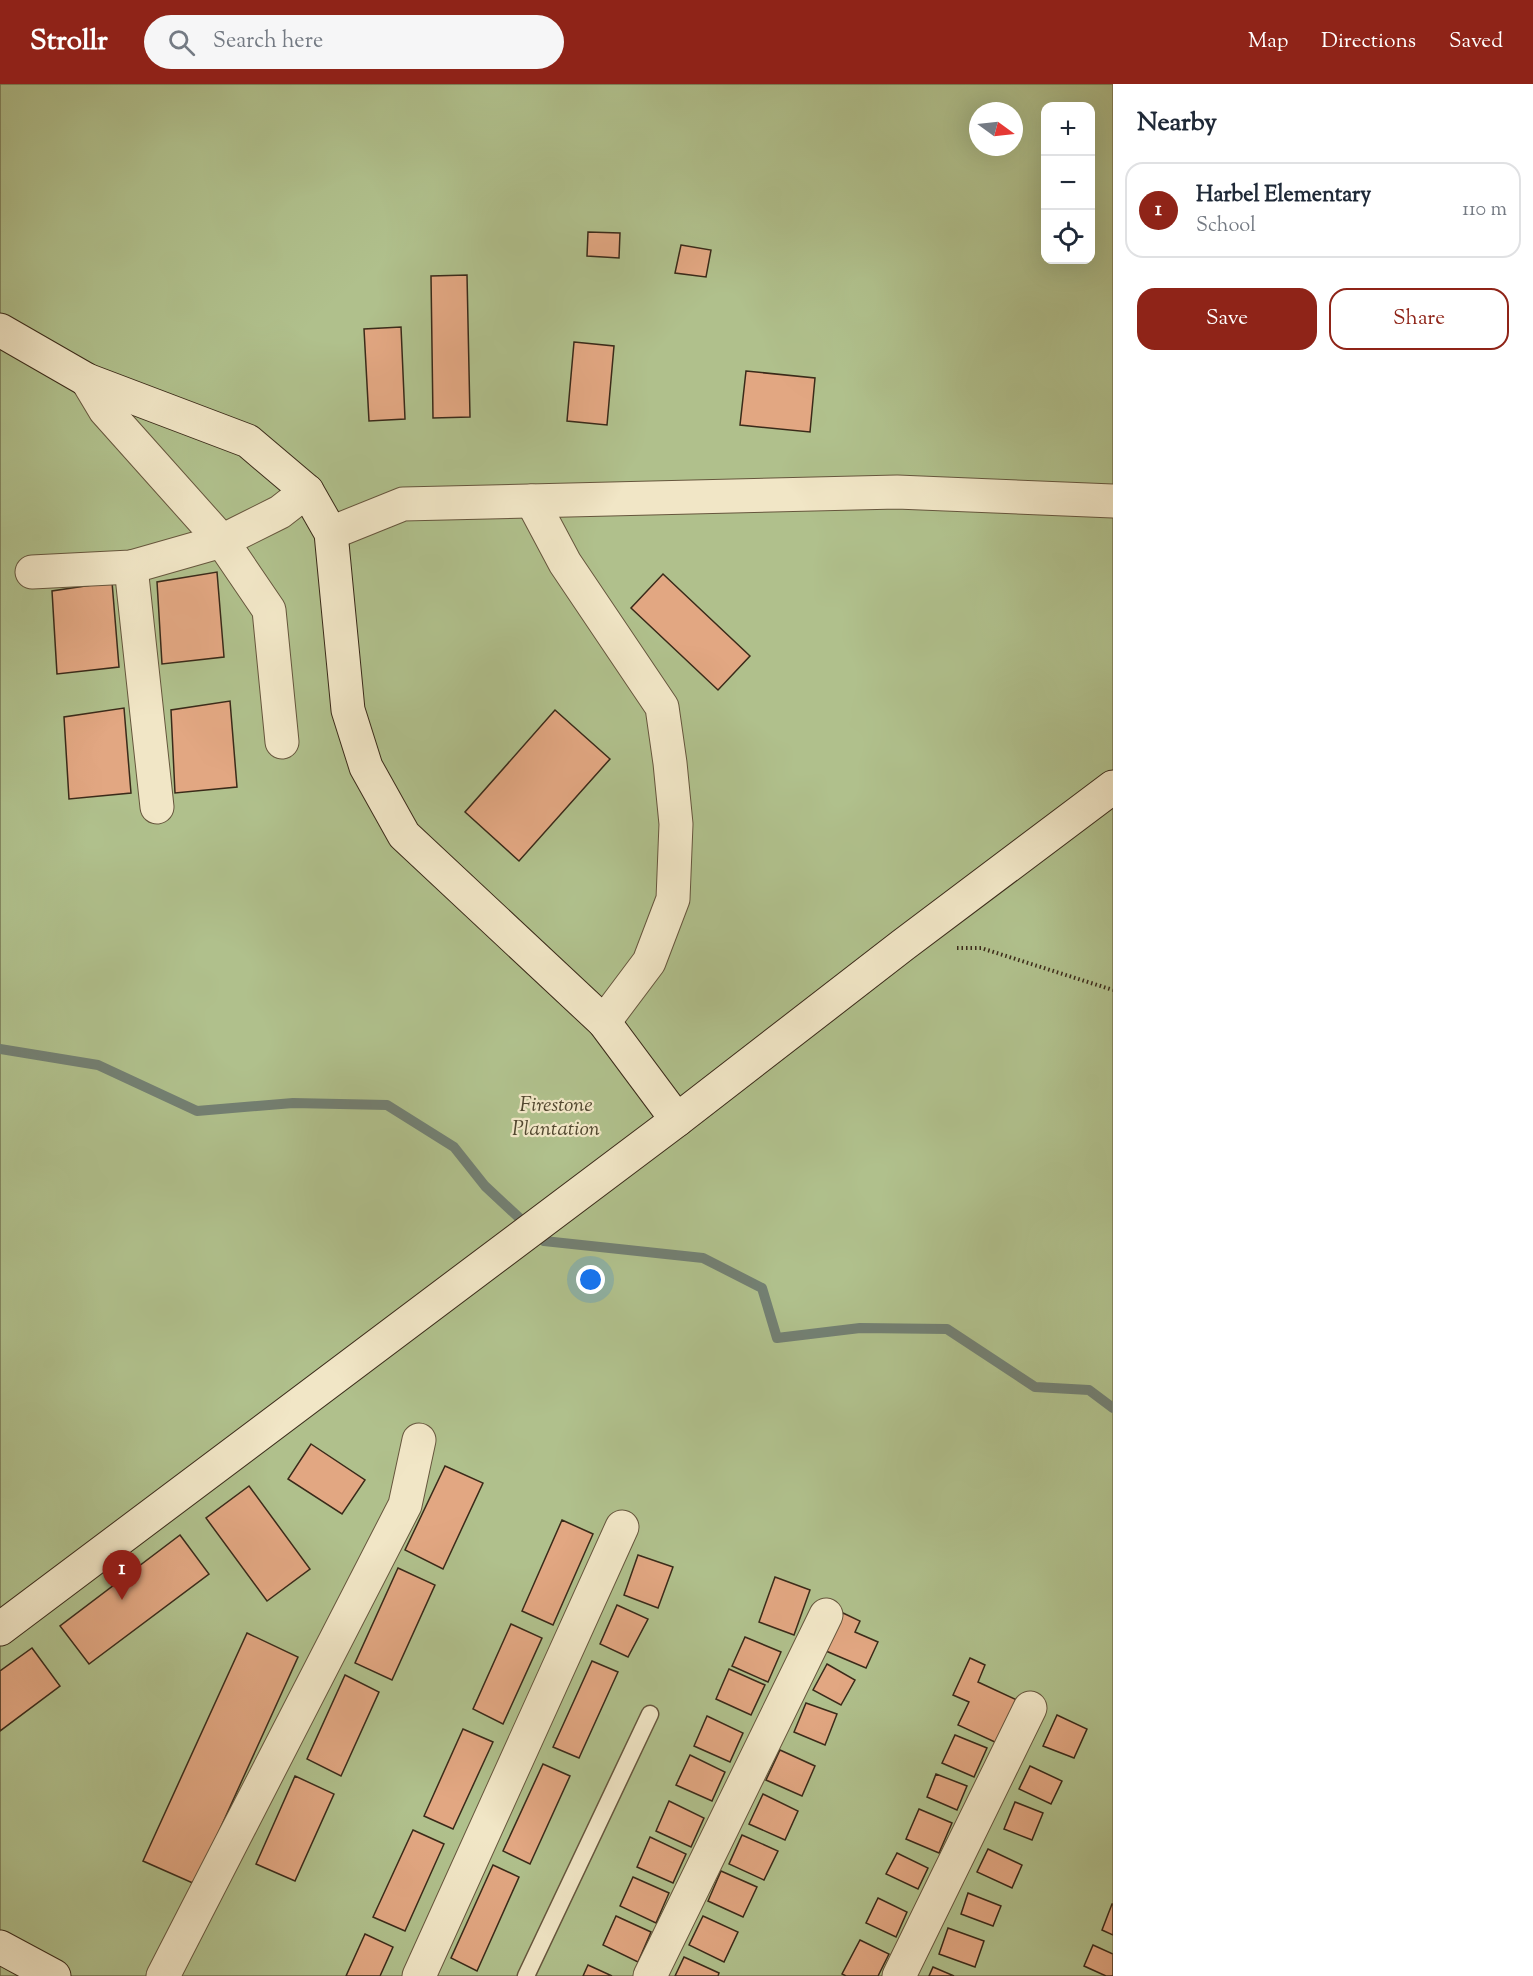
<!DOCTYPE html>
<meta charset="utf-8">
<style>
body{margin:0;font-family:"Sorts Mill Goudy",serif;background:#f6f6f7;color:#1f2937}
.controls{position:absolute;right:18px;top:18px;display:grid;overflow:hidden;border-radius:12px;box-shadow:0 6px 24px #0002}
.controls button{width:54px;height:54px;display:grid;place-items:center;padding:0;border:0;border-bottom:2px solid #e0e1e3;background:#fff;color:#1f2937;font:30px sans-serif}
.compass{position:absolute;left:969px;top:18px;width:54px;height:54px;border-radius:50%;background:#fff;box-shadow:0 6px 24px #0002;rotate:105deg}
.you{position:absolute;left:591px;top:1196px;width:21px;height:21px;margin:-15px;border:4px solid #fff;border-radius:50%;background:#1a73e8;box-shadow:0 0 0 9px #1a73e833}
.badge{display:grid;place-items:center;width:39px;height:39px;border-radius:50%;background:#8f2418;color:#fff;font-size:20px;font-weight:700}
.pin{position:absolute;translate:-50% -50px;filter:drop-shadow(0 2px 3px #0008)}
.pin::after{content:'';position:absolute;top:32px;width:21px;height:18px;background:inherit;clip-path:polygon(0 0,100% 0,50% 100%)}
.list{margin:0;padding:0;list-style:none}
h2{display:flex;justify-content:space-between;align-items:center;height:78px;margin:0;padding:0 24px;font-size:26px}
h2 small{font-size:20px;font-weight:400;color:#747a83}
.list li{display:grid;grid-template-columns:39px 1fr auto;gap:18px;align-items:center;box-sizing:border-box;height:96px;margin:0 12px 12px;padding:0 12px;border:2px solid #e0e1e3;border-radius:18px}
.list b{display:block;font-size:22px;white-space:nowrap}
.list p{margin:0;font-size:20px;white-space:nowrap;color:#747a83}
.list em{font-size:20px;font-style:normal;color:#747a83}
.actions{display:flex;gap:12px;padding:18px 24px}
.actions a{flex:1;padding:14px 0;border:2px solid #8f2418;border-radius:18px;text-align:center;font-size:21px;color:#8f2418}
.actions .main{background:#8f2418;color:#fff}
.icon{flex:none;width:33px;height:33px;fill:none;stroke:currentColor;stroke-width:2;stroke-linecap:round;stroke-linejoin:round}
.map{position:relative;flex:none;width:1113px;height:1892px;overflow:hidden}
header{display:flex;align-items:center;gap:36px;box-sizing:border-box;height:84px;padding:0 30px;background:#8f2418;color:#fff}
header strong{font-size:28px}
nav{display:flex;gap:33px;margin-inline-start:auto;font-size:21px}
.search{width:420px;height:54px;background:#f6f6f7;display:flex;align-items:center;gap:15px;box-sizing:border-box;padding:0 21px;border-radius:33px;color:#747a83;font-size:22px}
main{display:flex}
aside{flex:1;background:#fff}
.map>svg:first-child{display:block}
.green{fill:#b0c08c;stroke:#757552;stroke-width:1.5;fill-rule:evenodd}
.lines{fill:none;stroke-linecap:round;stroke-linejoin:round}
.stream{stroke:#738073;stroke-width:10}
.building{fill:#e2a782;stroke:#3a2a19;stroke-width:1.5}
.lane-casing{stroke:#66563d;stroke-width:19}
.street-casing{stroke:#66563d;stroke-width:35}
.secondary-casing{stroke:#3a2a19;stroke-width:35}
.path{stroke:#3a2a19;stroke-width:4;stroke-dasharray:1.5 3;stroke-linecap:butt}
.lane{stroke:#f1e6c6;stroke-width:16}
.street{stroke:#f1e6c6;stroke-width:33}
.secondary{stroke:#f1e6c6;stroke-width:33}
.labels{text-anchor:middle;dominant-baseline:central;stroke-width:4.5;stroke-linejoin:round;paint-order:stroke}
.park-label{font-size:21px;font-style:italic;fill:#524830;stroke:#f1e6c6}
</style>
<header>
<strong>Strollr</strong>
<div class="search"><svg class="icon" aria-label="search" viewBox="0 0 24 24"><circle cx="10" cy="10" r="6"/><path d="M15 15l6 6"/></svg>Search here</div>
<nav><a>Map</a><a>Directions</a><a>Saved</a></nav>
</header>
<main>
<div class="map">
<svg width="1113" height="1892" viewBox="0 0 1113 1892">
<rect width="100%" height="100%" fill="#ead8a8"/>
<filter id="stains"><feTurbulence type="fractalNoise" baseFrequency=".00333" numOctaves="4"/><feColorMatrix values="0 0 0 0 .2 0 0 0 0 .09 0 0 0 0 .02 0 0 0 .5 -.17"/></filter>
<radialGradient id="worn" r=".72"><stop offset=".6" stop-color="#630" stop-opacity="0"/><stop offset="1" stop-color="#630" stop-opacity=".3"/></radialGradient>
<path class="green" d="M0 0H1113V1892H0ZM1046 22H1090V176H1046ZM978 27H1014V63H978Z"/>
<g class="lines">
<path class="stream" d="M0 965 98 981 197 1027 293 1019 387 1021 454 1063 485 1102 544 1157 703 1174 762 1204 777 1254 860 1244 947 1245 1035 1303 1089 1306 1113 1324"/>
</g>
<g class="building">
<path d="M588 148 620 149 619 174 587 172Z"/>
<path d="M681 161 711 166 706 193 675 189Z"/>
<path d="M467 191 470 333 433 334 431 192Z"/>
<path d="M401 243 405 335 369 337 364 245Z"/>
<path d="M574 258 614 262 607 341 567 337Z"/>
<path d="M746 287 815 294 810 348 740 341Z"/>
<path d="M217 488 224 573 162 580 157 498Z"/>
<path d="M663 490 750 572 718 606 631 524Z"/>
<path d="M112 498 119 583 57 590 52 507Z"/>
<path d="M230 617 237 703 175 709 171 626Z"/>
<path d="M124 624 131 709 69 715 64 633Z"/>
<path d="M555 626 610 675 519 777 465 728Z"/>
<path d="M311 1360 365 1396 342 1430 288 1395Z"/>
<path d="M445 1382 483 1399 443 1485 405 1466Z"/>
<path d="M249 1402 310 1485 267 1517 206 1434Z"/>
<path d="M562 1436 593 1450 553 1541 522 1527Z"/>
<path d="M180 1451 209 1490 89 1580 60 1542Z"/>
<path d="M638 1471 673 1483 658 1524 624 1511Z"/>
<path d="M398 1484 435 1501 392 1596 355 1579Z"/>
<path d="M775 1493 810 1506 794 1551 759 1538Z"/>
<path d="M617 1521 648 1535 628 1573 600 1560Z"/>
<path d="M843 1529 860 1537 855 1548 878 1558 866 1584 826 1567Z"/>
<path d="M511 1540 542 1554 503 1640 473 1625Z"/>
<path d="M247 1549 298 1573 195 1800 143 1777Z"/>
<path d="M745 1553 781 1568 768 1598 732 1582Z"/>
<path d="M32 1564 60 1602 0 1647V1587Z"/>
<path d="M970 1574 985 1581 978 1598 1017 1616 997 1659 958 1641 969 1618 953 1611Z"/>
<path d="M592 1577 618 1588 579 1674 553 1663Z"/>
<path d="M827 1580 855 1596 841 1621 813 1606Z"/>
<path d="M729 1585 765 1601 751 1631 716 1615Z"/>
<path d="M345 1591 379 1608 341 1692 307 1675Z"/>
<path d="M806 1619 837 1630 825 1661 794 1648Z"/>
<path d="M1057 1631 1087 1645 1074 1674 1043 1662Z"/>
<path d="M707 1632 743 1649 730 1678 694 1662Z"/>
<path d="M463 1645 493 1658 453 1745 424 1732Z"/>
<path d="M955 1651 987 1664 974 1693 942 1679Z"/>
<path d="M780 1666 815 1682 802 1712 766 1696Z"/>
<path d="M690 1671 725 1688 712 1717 676 1701Z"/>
<path d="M543 1680 570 1692 530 1780 503 1767Z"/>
<path d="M1030 1682 1062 1697 1051 1720 1019 1705Z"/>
<path d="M936 1690 967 1702 957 1726 927 1713Z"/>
<path d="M295 1692 334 1710 295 1797 256 1780Z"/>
<path d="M763 1710 798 1727 785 1756 749 1740Z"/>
<path d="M669 1717 704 1734 691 1763 656 1747Z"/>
<path d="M1015 1718 1043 1729 1032 1756 1004 1745Z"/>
<path d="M919 1725 952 1739 939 1769 906 1755Z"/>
<path d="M413 1746 444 1760 405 1847 373 1833Z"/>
<path d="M742 1751 778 1767 764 1796 729 1780Z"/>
<path d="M650 1753 686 1770 673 1799 637 1783Z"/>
<path d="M988 1765 1022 1781 1012 1804 977 1788Z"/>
<path d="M897 1769 928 1784 918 1805 886 1790Z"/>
<path d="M493 1781 519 1793 477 1887 451 1874Z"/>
<path d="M721 1787 757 1803 743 1833 708 1817Z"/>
<path d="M633 1793 669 1809 656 1839 620 1822Z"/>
<path d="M968 1809 1001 1822 993 1842 961 1830Z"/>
<path d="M878 1814 907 1828 896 1853 866 1839Z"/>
<path d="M1112 1820H1113V1851L1102 1846Z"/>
<path d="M616 1832 651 1848 638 1878 603 1861Z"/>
<path d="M703 1832 738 1848 724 1878 689 1861Z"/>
<path d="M948 1844 984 1857 975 1883 939 1870Z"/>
<path d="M365 1850 393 1863 380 1892H346Z"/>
<path d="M860 1856 889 1870 878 1892H846L842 1890Z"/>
<path d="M1093 1861 1113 1870V1892H1106L1084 1882Z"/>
<path d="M684 1873 719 1889 718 1892H675Z"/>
<path d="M588 1881 612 1892H583Z"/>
<path d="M933 1883 954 1892H929Z"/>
</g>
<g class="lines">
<g class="lane-casing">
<path id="lane" d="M526 1892 650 1630"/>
</g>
<g class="street-casing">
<g id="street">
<path d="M87 296 105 326 222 457 269 526 282 658"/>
<path d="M532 417 565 479 662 623 670 679 676 740 673 815 649 878 604 938"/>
<path d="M331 449 403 420 897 408 1113 417"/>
<path d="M131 483 157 723"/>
<path d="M32 488 131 483 222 457 280 428 307 407"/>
<path d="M163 1892 405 1421 419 1356"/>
<path d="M419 1892 622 1443"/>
<path d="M650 1892 826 1531"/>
<path d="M899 1892 1030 1624"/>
</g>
</g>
<g class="secondary-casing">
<g id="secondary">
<path d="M0 246 87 296 248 357 307 407 331 449 348 626 366 683 404 751 604 938 677 1036"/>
<path d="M0 1545 677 1036 903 861 1113 703"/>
<path d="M0 1863 54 1892"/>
</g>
</g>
<path class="path" d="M957 864H981L1113 906"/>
<use href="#lane" class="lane"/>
<use href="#street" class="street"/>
<use href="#secondary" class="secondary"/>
</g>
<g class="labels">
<g class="park-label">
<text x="556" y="1022">Firestone<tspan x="556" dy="24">Plantation</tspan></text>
</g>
</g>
<rect width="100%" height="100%" filter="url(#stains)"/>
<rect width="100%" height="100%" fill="url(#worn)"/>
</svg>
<div class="controls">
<button>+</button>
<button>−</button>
<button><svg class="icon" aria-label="locate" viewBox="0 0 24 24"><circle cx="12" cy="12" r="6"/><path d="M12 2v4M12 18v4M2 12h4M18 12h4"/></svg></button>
</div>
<svg class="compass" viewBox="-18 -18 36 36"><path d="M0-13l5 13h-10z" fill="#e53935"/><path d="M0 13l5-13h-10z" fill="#747a83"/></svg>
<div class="you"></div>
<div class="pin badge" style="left:122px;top:1516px">1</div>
</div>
<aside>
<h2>Nearby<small></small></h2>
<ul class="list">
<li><span class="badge">1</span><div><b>Harbel Elementary</b><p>School</p></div><em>110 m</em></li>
</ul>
<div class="actions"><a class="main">Save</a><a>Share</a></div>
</aside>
</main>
